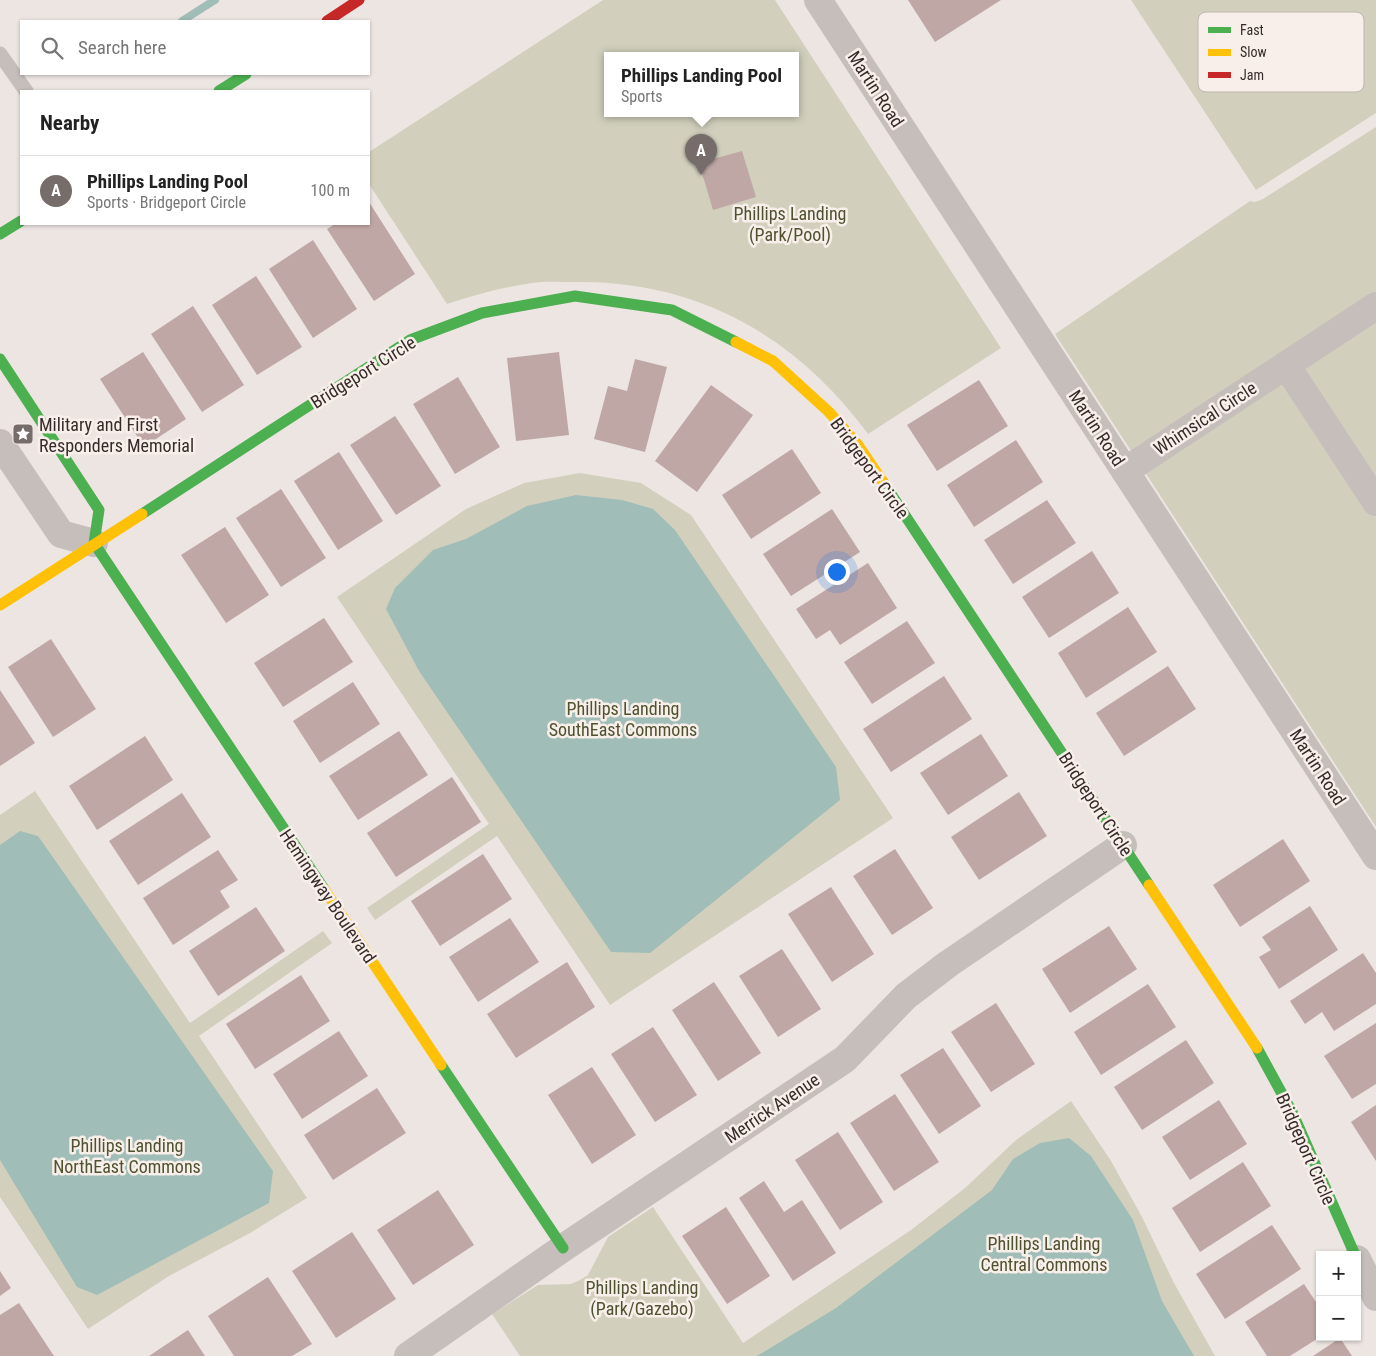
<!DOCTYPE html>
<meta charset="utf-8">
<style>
body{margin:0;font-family:"Roboto Condensed",sans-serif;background:#f2f2f2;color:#222}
.controls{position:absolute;right:15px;bottom:15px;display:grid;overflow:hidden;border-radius:0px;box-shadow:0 1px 4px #0004}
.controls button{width:45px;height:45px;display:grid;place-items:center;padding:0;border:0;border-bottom:1px solid #e0e0e0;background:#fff;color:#222;font:25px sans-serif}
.you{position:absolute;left:836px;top:571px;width:18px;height:18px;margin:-12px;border:4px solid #fff;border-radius:50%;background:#1a73e8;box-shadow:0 0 0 8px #1a73e833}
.badge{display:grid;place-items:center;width:32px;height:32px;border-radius:50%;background:#766c6a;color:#fff;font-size:16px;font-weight:700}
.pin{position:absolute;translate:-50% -41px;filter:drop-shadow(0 1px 2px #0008)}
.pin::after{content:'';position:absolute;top:26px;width:18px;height:15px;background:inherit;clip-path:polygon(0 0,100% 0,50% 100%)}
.popup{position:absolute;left:604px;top:52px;width:195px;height:65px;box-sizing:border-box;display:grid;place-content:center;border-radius:0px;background:#fff;filter:drop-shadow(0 1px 4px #0005);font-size:16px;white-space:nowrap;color:#767676}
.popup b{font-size:19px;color:#222}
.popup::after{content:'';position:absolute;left:50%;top:100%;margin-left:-10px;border:10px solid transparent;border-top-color:#fff}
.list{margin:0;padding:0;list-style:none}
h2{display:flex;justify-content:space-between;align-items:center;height:65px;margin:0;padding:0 20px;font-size:21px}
h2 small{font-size:16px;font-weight:400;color:#767676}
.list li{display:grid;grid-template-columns:32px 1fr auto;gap:15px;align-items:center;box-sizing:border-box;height:70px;padding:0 20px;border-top:1px solid #e0e0e0}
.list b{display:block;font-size:19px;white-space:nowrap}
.list p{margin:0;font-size:16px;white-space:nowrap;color:#767676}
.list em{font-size:16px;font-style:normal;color:#767676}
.icon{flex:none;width:28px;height:28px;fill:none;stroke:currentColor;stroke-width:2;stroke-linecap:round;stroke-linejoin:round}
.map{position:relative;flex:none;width:1376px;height:1356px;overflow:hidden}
.search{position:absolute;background:#fff;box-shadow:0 1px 4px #0004;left:20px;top:20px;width:350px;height:55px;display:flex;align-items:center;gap:12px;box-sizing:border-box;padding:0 18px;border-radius:0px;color:#767676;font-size:19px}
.panel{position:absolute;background:#fff;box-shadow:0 1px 4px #0004;left:20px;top:90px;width:350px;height:135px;border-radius:0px}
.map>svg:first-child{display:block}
.green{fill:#d2d0bd;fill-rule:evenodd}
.water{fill:#a0bdb7}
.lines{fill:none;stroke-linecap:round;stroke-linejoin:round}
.stream{stroke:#a0bdb7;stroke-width:8}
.building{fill:#bfa7a5}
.lane{stroke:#c6bebb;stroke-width:15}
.street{stroke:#c6bebb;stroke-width:28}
.fast{stroke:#4caf50;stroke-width:11}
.slow{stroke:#ffc107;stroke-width:11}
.jam{stroke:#c62828;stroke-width:11}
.labels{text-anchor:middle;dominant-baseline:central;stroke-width:5;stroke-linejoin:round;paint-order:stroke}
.street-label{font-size:18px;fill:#362b2a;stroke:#f9efea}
.park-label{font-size:18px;fill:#4d532f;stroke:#f9efea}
.poi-label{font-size:18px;fill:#362b2a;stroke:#f9efea;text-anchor:start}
.key{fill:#f9efea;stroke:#beb4b0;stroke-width:1}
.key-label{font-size:14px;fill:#362b2a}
</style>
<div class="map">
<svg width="1376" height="1356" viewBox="0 0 1376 1356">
<rect width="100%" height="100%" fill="#ede5e2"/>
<g class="green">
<path d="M603 0H775L1001 348 868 434C796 336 697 280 574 282 560 282 546 281 532 283 503 287 475 295 447 304L369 184V152ZM607 56H795V114H607Z"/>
<path d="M1131 0H1376V113L1256 190Z"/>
<path d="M1376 127V827L1055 334 1250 201 1255 202 1263 199Z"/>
<path d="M580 473 641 483 691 515 893 818 610 1005 497 836 375 920 367 908 489 824 337 597 466 509 524 483Z"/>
<path d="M35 791 190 1023 323 931 332 943 199 1036 307 1198 250 1233 169 1276 88 1329 0 1197V815Z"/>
<path d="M1071 1101 1111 1161 1142 1217 1174 1283 1215 1356H520L492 1314 538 1285 571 1284 580 1280 588 1275 608 1237 653 1207 743 1343 911 1230 965 1188 1016 1140Z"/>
</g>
<g class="water">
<path d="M576 495 622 500 653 509 675 530 836 767 840 800 650 953 611 952 419 671 386 609 395 588 433 550 466 539 527 506Z"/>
<path d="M20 831 38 836 273 1171 269 1203 97 1295 77 1287 0 1160V845Z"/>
<path d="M1069 1138 1091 1156 1133 1220 1162 1301 1194 1356H757L836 1308 992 1190 1013 1159 1040 1143Z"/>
</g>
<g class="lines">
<path class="stream" d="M182 21 215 0"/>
</g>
<g class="building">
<path d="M908 0H1001L935 42Z"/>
<path d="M742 151 756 197 713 210 699 163Z"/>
<path d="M369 202 415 274 374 301 327 229 335 224H369Z"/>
<path d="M313 240 357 309 313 338 269 269Z"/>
<path d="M256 276 302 347 257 375 212 305Z"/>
<path d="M193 306 244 385 202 412 151 334Z"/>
<path d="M143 352 186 419 144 447 100 379Z"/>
<path d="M559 352 569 435 516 441 507 358Z"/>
<path d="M635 359 667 367 645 452 594 439 608 386 627 391Z"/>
<path d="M458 377 500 447 455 474 413 404Z"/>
<path d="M979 380 1008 426 937 471 907 425Z"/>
<path d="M711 385 753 415 697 492 655 461Z"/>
<path d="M395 416 441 486 396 515 350 445Z"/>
<path d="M1016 440 1043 482 974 527 947 485Z"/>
<path d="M792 449 821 493 751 539 722 495Z"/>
<path d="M339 452 383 521 338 550 294 481Z"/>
<path d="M281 489 326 558 281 587 236 518Z"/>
<path d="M1047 500 1076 543 1013 584 984 540Z"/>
<path d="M832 509 860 552 791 596 763 554Z"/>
<path d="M225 527 269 595 226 623 181 555Z"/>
<path d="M1092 551 1119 593 1049 638 1022 597Z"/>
<path d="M868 563 897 608 840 645 830 630 816 639 796 609Z"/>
<path d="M1128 607 1157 652 1086 698 1058 653Z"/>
<path d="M324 618 353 662 283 707 254 663Z"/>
<path d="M907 621 935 663 872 704 844 662Z"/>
<path d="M51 639 96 709 53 737 8 667Z"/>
<path d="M1168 666 1196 709 1124 756 1096 713Z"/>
<path d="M944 676 972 719 891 772 863 729Z"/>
<path d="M353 682 380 724 320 763 293 721Z"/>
<path d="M0 690 35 743 0 766Z"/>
<path d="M399 731 428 775 358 820 329 776Z"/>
<path d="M981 734 1008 776 948 815 920 773Z"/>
<path d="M145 736 173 780 97 830 69 786Z"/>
<path d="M452 777 481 822 396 877 367 833Z"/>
<path d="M1019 792 1047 836 979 880 951 837Z"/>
<path d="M182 793 211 837 138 885 109 841Z"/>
<path d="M1283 839 1310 881 1240 927 1213 885Z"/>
<path d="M895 849 933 908 892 935 853 876Z"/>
<path d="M218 850 238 880 220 891 230 907 173 945 143 898Z"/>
<path d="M483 854 512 899 440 946 411 901Z"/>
<path d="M831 887 874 954 832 982 788 914Z"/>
<path d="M1310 906 1338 950 1279 989 1259 957 1271 950 1262 937Z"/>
<path d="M256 907 285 951 218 996 189 951Z"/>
<path d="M510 918 539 962 478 1002 449 957Z"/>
<path d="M1109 926 1137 969 1070 1013 1042 969Z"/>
<path d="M782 949 821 1009 778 1037 739 976Z"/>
<path d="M1363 953 1376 973V1004L1334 1031 1322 1012 1305 1024 1290 1001Z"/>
<path d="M567 962 595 1007 516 1058 487 1014Z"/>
<path d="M301 975 330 1021 255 1069 226 1024Z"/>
<path d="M714 982 761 1053 718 1081 672 1010Z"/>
<path d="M1148 984 1176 1027 1101 1075 1074 1032Z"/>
<path d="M996 1003 1035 1064 991 1092 951 1032Z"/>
<path d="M1376 1023V1084L1352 1099 1324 1056Z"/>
<path d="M653 1027 697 1095 655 1122 611 1054Z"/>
<path d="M339 1031 368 1076 302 1119 273 1074Z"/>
<path d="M1186 1040 1214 1083 1142 1130 1114 1087Z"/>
<path d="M943 1048 981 1106 939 1134 900 1075Z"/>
<path d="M592 1067 636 1135 592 1164 548 1095Z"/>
<path d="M377 1088 406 1133 333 1180 304 1135Z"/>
<path d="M895 1094 939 1162 894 1191 850 1123Z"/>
<path d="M1219 1100 1247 1144 1190 1180 1162 1137Z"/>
<path d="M1376 1105V1161L1351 1122Z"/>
<path d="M838 1132 883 1202 840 1230 795 1160Z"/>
<path d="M1243 1162 1271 1206 1200 1252 1172 1208Z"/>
<path d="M764 1181 784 1212 802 1200 836 1253 793 1281 739 1198Z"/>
<path d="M438 1190 474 1245 413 1285 377 1230Z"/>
<path d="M726 1207 770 1276 727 1304 682 1236Z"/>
<path d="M1272 1225 1301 1269 1225 1319 1196 1274Z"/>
<path d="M352 1232 396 1299 336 1338 292 1271Z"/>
<path d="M0 1271 11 1288 0 1296Z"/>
<path d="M268 1277 312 1344 292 1356H234L208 1316Z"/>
<path d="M1304 1284 1320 1308V1337L1290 1356H1267L1245 1322Z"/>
<path d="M19 1303 54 1356H0V1315Z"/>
<path d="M188 1330 205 1356H149Z"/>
<path d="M1340 1338 1352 1356H1313Z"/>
</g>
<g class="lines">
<path class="lane" d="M0 54 26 91"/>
<g class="street">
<path d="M818 0 1376 856"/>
<path d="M1286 365 1376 502"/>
<path d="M0 443 61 534 94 543"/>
<path d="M1125 471 1376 306"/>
<path d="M1357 1259 1376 1297"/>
<path d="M408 1356 563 1248 845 1059 906 996 948 964 1123 845"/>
</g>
<g class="fast">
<path d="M219 91 246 74"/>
<path d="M0 234 21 221"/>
<path d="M0 359 99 510 94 543 324 889"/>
<path d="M883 482 1149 885"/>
<path d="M142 514 410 340 482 313 575 296 672 310 736 342"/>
<path d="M1257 1048 1293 1114 1355 1255"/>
<path d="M441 1065 563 1248"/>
</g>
<g class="slow">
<path d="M736 342 773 361 829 412 858 445 883 482"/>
<path d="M0 605 142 514"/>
<path d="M1149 885 1257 1048"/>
<path d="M324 889 441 1065"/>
</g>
<path class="jam" d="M327 21 359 0"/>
</g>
<defs>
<g id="sight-square" transform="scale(1.125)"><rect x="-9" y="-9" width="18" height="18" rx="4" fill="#766c6a" stroke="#f9efea"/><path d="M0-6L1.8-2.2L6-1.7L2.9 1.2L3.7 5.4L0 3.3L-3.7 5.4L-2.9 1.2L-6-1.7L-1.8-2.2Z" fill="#fff"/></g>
</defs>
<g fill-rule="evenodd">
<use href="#sight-square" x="23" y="434"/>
</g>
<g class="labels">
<g class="street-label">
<text transform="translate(876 89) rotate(57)">Martin Road</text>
<text transform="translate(363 372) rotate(-32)">Bridgeport Circle</text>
<text transform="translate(1205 418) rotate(-33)">Whimsical Circle</text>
<text transform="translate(1097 428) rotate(57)">Martin Road</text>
<text transform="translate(870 468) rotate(54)">Bridgeport Circle</text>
<text transform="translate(1318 767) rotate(57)">Martin Road</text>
<text transform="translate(1096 804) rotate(57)">Bridgeport Circle</text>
<text transform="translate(328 896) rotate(56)">Hemingway Boulevard</text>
<text transform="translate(772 1108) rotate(-34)">Merrick Avenue</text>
<text transform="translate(1306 1149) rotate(66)">Bridgeport Circle</text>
</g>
<g class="park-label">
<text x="790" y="213">Phillips Landing<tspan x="790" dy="21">(Park/Pool)</tspan></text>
<text x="623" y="708">Phillips Landing<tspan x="623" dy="21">SouthEast Commons</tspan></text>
<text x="127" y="1145">Phillips Landing<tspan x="127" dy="21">NorthEast Commons</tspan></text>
<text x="1044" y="1243">Phillips Landing<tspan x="1044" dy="21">Central Commons</tspan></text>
<text x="642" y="1287">Phillips Landing<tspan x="642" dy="21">(Park/Gazebo)</tspan></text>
</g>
<g class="poi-label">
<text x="39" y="424">Military and First<tspan x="39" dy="21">Responders Memorial</tspan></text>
</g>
</g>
<rect x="1198" y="12" width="166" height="80" rx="8" class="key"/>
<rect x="1208" y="27" width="23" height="6" fill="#4caf50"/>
<rect x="1208" y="49" width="23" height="7" fill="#ffc107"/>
<rect x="1208" y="72" width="23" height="6" fill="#c62828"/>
<g class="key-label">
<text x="1240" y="35">Fast</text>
<text x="1240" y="57">Slow</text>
<text x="1240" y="80">Jam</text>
</g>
</svg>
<div class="controls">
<button>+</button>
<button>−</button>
</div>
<div class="you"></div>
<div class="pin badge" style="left:701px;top:175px">A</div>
<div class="popup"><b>Phillips Landing Pool</b>Sports</div>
<div class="search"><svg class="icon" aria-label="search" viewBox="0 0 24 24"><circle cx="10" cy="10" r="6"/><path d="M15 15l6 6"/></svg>Search here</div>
<section class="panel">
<h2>Nearby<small></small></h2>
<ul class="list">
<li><span class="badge">A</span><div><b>Phillips Landing Pool</b><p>Sports · Bridgeport Circle</p></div><em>100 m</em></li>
</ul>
</section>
</div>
